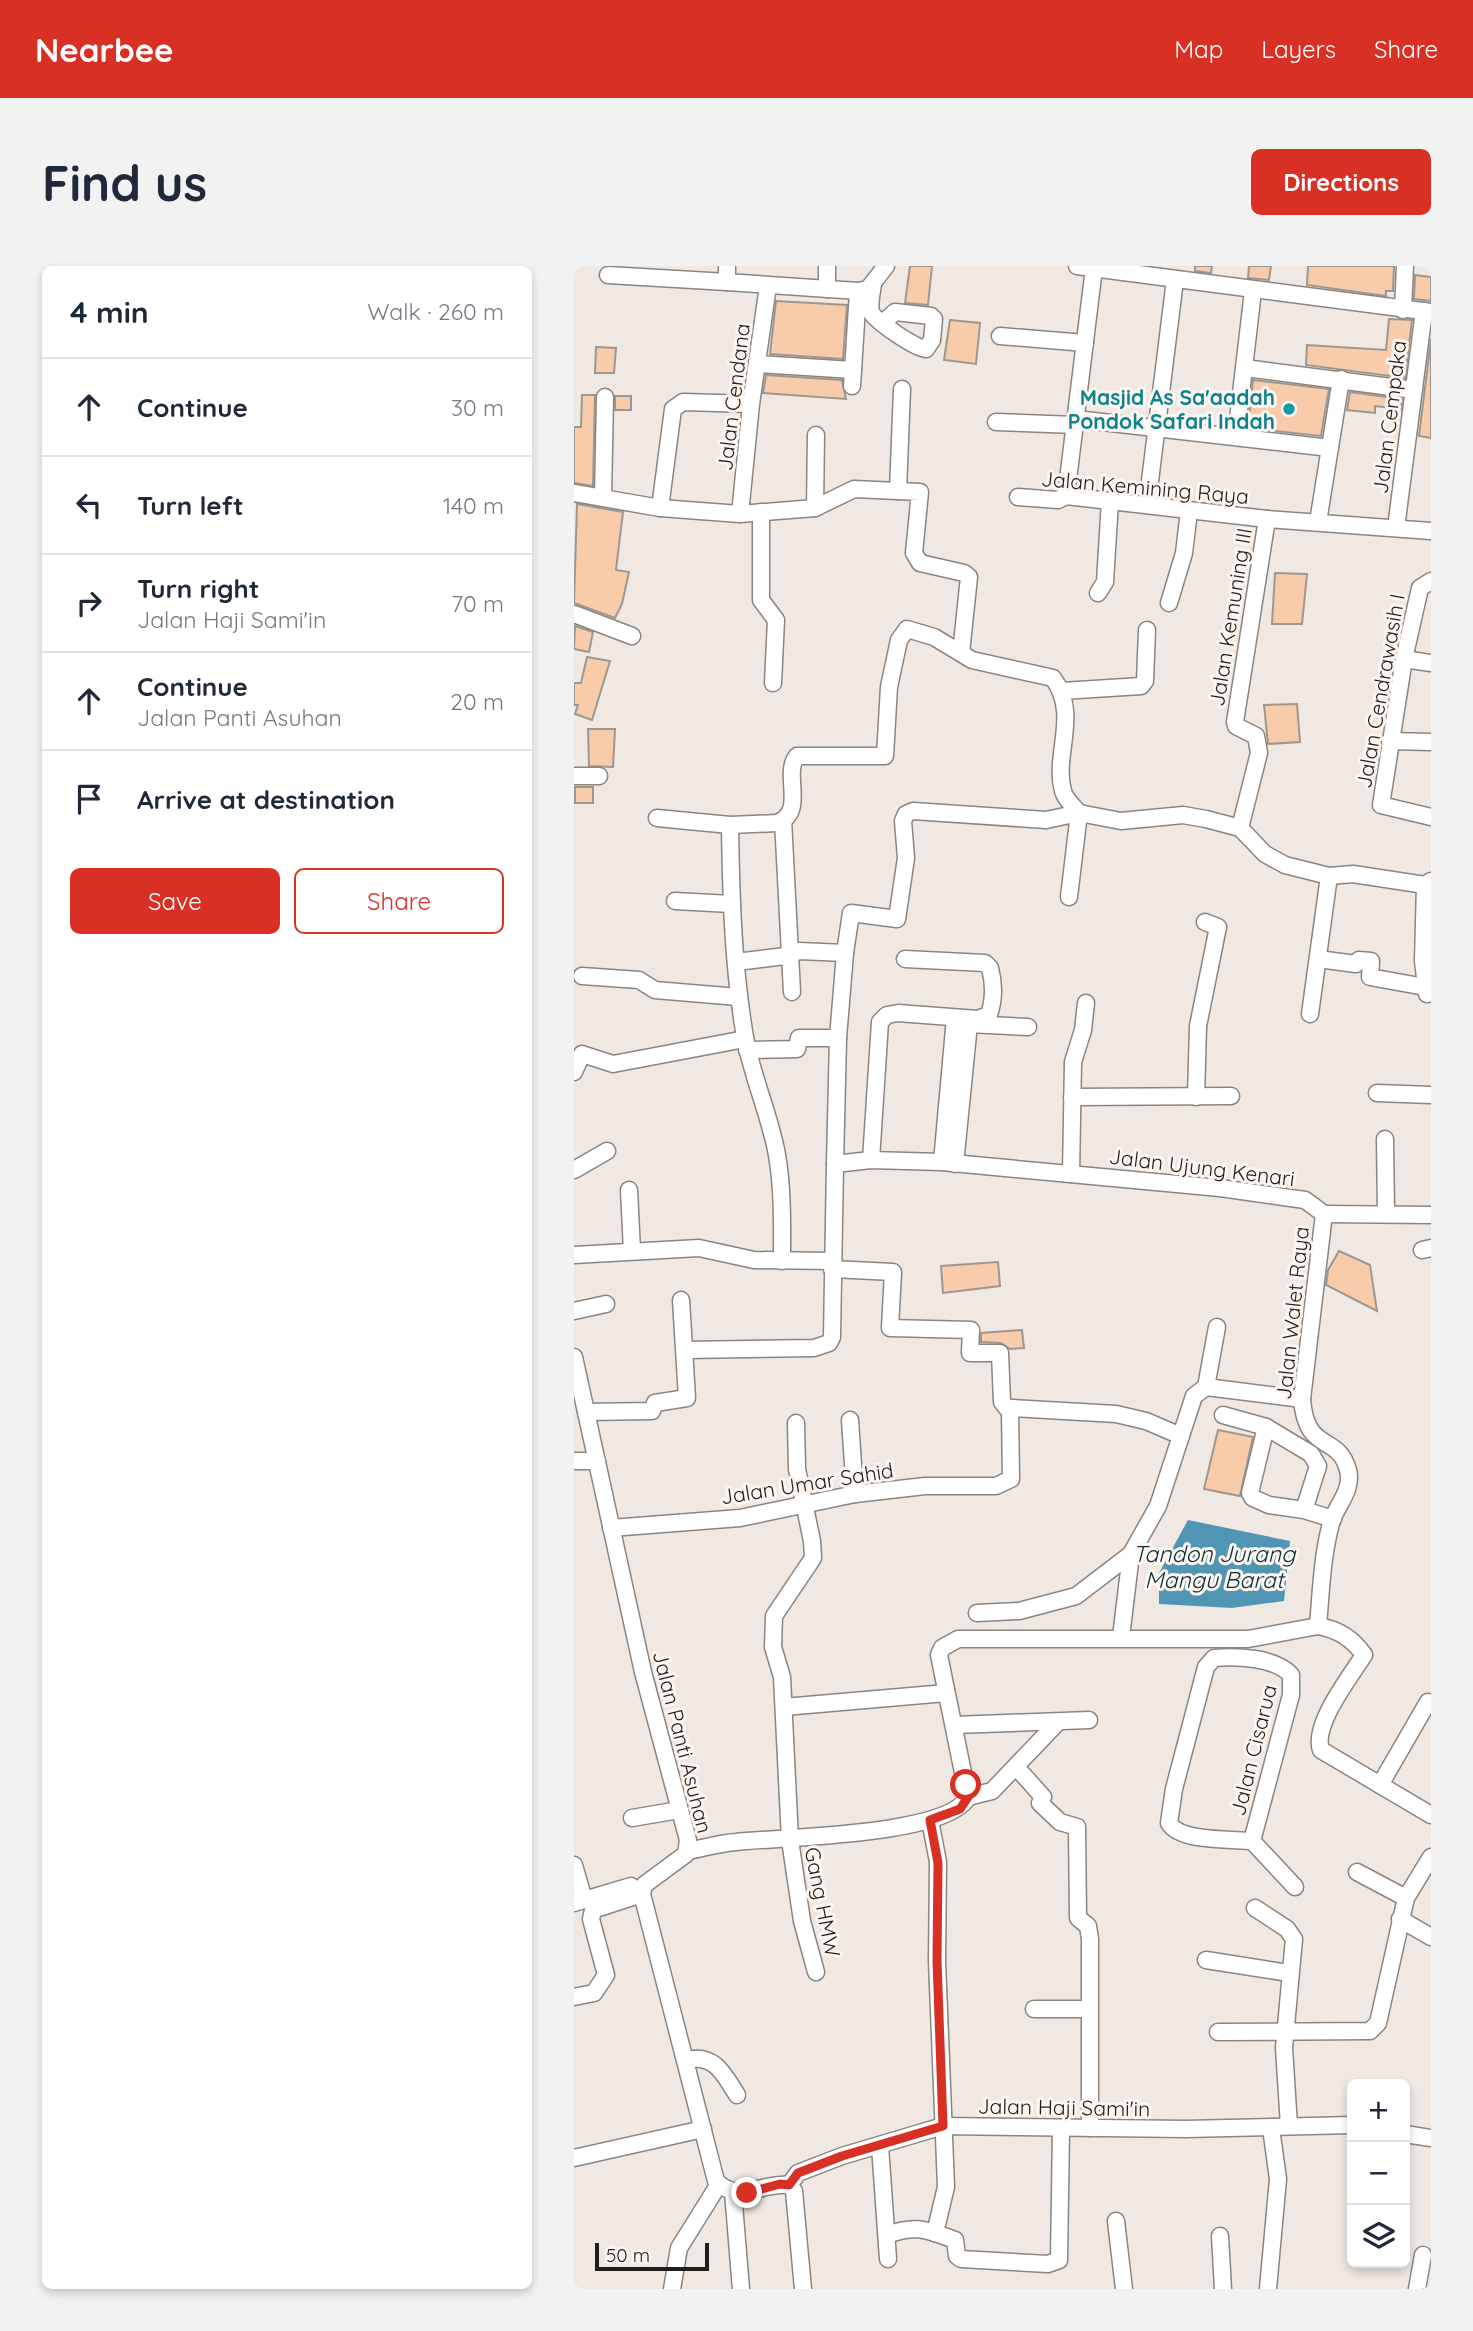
<!DOCTYPE html>
<meta charset="utf-8">
<style>
body{margin:0;font-family:Quicksand,sans-serif;background:#f2f2f3;color:#1f2937}
.controls{position:absolute;right:21px;bottom:21px;display:grid;overflow:hidden;border-radius:10px;box-shadow:0 4px 10px #0003}
.controls button{width:63px;height:63px;display:grid;place-items:center;padding:0;border:0;border-bottom:2px solid #e0e1e3;background:#fff;color:#1f2937;font:35px sans-serif}
.scale{position:absolute;left:21px;bottom:18px;width:114px;box-sizing:border-box;padding-left:7px;border:4px solid #201d1c;border-top:0;font-size:19px;line-height:24px;white-space:nowrap;color:#201d1c;-webkit-text-stroke:5px #fcf5f0;paint-order:stroke}
.stop{position:absolute;width:21px;height:21px;margin:-16px;border:5px solid #d93025;border-radius:50%;background:#fff}
.stop.end{background:#d93025;border-color:#fff;box-shadow:0 2px 7px #0008}
.list{margin:0;padding:0;list-style:none}
h2{display:flex;justify-content:space-between;align-items:center;height:91px;margin:0;padding:0 28px;font-size:30px}
h2 small{font-size:23px;font-weight:400;color:#747a83}
.list li{display:grid;grid-template-columns:46px 1fr auto;gap:21px;align-items:center;box-sizing:border-box;height:98px;padding:0 28px;border-top:2px solid #e0e1e3}
.list b{display:block;font-size:26px;white-space:nowrap}
.list p{margin:0;font-size:23px;white-space:nowrap;color:#747a83}
.list em{font-size:23px;font-style:normal;color:#747a83}
.actions{display:flex;gap:14px;padding:21px 28px}
.actions a{flex:1;padding:16px 0;border:2px solid #d93025;border-radius:10px;text-align:center;font-size:24px;color:#d93025}
.actions .main{background:#d93025;color:#fff}
.icon{flex:none;width:38px;height:38px;fill:none;stroke:currentColor;stroke-width:2;stroke-linecap:round;stroke-linejoin:round}
.map{position:relative;flex:none;width:857px;height:2023px;overflow:hidden;border-radius:10px}
header{display:flex;align-items:center;gap:42px;box-sizing:border-box;height:98px;padding:0 35px;background:#d93025;color:#fff}
header strong{font-size:33px}
nav{display:flex;gap:38px;margin-inline-start:auto;font-size:24px}
.intro{display:flex;align-items:center;justify-content:space-between;box-sizing:border-box;height:168px;padding:0 42px}
h1{margin:0;font-size:49px}
.button{padding:18px 32px;border-radius:10px;background:#d93025;color:#fff;font-size:24px;font-weight:700}
main{display:flex;gap:42px;padding:0 42px}
aside{flex:1;background:#fff;border-radius:10px;box-shadow:0 4px 10px #0003}
.map>svg:first-child{display:block}
.water{fill:#5096b4}
.building{fill:#f8ccab;stroke:#9d9792;stroke-width:2}
.lines{fill:none;stroke-linecap:round;stroke-linejoin:round}
.minor-casing{stroke:#8b8580;stroke-width:19}
.minor{stroke:#fff;stroke-width:16}
.route{stroke:#d93025;stroke-width:9}
.culture-dot{fill:#0f9aa8;stroke:#fcf5f0;stroke-width:2.5}
.labels{text-anchor:middle;dominant-baseline:central;stroke-width:6;stroke-linejoin:round;paint-order:stroke}
.street-label{font-size:21px;fill:#201d1c;stroke:#fcf5f0}
.culture-label{font-size:21px;font-weight:bold;fill:#0d838f;stroke:#fcf5f0;text-anchor:end}
.water-label{font-size:23px;font-style:italic;fill:#0e303d;stroke:#fcf5f0}
</style>
<header>
<strong>Nearbee</strong>
<nav><a>Map</a><a>Layers</a><a>Share</a></nav>
</header>
<div class="intro"><h1>Find us</h1><a class="button">Directions</a></div>
<main>
<aside>
<h2>4 min<small>Walk · 260 m</small></h2>
<ul class="list">
<li><svg class="icon" aria-label="ahead" viewBox="0 0 24 24"><path d="M12 20V5M6 11l6-6 6 6"/></svg><div><b>Continue</b></div><em>30 m</em></li>
<li><svg class="icon" aria-label="left" viewBox="0 0 24 24"><path d="M17 20v-9H6M10 6l-5 5 5 5"/></svg><div><b>Turn left</b></div><em>140 m</em></li>
<li><svg class="icon" aria-label="right" viewBox="0 0 24 24"><path d="M7 20v-9h11M14 6l5 5-5 5"/></svg><div><b>Turn right</b><p>Jalan Haji Sami'in</p></div><em>70 m</em></li>
<li><svg class="icon" aria-label="ahead" viewBox="0 0 24 24"><path d="M12 20V5M6 11l6-6 6 6"/></svg><div><b>Continue</b><p>Jalan Panti Asuhan</p></div><em>20 m</em></li>
<li><svg class="icon" aria-label="arrive" viewBox="0 0 24 24"><path d="M6 21V4h12l-3 4 3 4H6"/></svg><div><b>Arrive at destination</b></div></li>
</ul>
<div class="actions"><a class="main">Save</a><a>Share</a></div>
</aside>
<div class="map">
<svg width="857" height="2023" viewBox="0 0 857 2023">
<rect width="100%" height="100%" fill="#efe8e3"/>
<path class="water" d="M614 1254 716 1275 710 1335 658 1342 585 1338V1307Z"/>
<g class="building">
<path d="M336 0H358L354 39 331 37Z"/>
<path d="M621 0H638L637 7 621 5Z"/>
<path d="M675 0H697L695 14 674 12Z"/>
<path d="M734 0H820L819 25H812V30L733 19Z"/>
<path d="M841 9 857 11V35L840 33Z"/>
<path d="M202 35 273 39 269 93 196 88Z"/>
<path d="M815 53 838 54 831 112 732 99 733 79 812 84Z"/>
<path d="M376 54 406 57 402 98 370 94Z"/>
<path d="M857 73V172L845 170Z"/>
<path d="M22 81 42 82 40 107H21Z"/>
<path d="M192 109 268 114 272 133 189 127Z"/>
<path d="M679 114 755 123 747 170 674 162Z"/>
<path d="M776 126 828 133 827 143 801 140V147L773 144Z"/>
<path d="M8 129H21L19 220 0 217V161H7Z"/>
<rect x="41" y="130" width="16" height="14"/>
<path d="M3 238 49 246 42 304 55 306 48 338 41 352 0 337Z"/>
<path d="M701 307 733 308 728 358H698Z"/>
<path d="M1 360 19 366 15 386 0 383Z"/>
<path d="M13 391 36 395 18 454 1 448 4 439H0V417H7Z"/>
<path d="M723 438 726 476 694 478 690 439Z"/>
<path d="M14 463H41L39 501 15 500Z"/>
<rect x="1" y="521" width="18" height="16"/>
<path d="M765 985 796 999 803 1045 752 1019 754 1004Z"/>
<path d="M424 996 426 1020 369 1027 367 1000Z"/>
<path d="M448 1064 450 1082 436 1083 427 1077 407 1076V1067Z"/>
<path d="M644 1164 679 1171 666 1230 630 1223Z"/>
</g>
<g class="lines">
<g class="minor-casing">
<g id="minor">
<path d="M153 0V16L284 25 294 23 312 0"/>
<path d="M503 0 857 46"/>
<path d="M34 9 153 16"/>
<path d="M299 18C298 26 295 38 297 46 300 54 342 83 352 83L358 74 360 53 357 50 321 46 310 56"/>
<path d="M253 23V0"/>
<path d="M829 44 831 0"/>
<path d="M426 70 511 77"/>
<path d="M184 98 279 104"/>
<path d="M671 102 840 124"/>
<path d="M278 120 284 25"/>
<path d="M502 153 756 182"/>
<path d="M422 156 501 159"/>
<path d="M662 170 679 25"/>
<path d="M324 225 328 123"/>
<path d="M0 227 86 242 166 248 241 242 280 223 346 226 340 287 346 297 390 307 395 311 387 387"/>
<path d="M492 230 520 2"/>
<path d="M444 231 484 234 492 230 693 253 857 265"/>
<path d="M29 232 31 131"/>
<path d="M573 239 601 14"/>
<path d="M86 242 99 143 109 136 177 138"/>
<path d="M241 242 242 169"/>
<path d="M187 246V334L202 354 199 417"/>
<path d="M166 248 177 138 194 20"/>
<path d="M744 256 767 113"/>
<path d="M822 262 850 45"/>
<path d="M857 315 846 322 830 393 807 539 857 551"/>
<path d="M524 327 531 316 536 235"/>
<path d="M595 337 610 287 615 245"/>
<path d="M0 348 58 370"/>
<path d="M830 393 857 397"/>
<path d="M488 425 567 420 571 415 573 364"/>
<path d="M816 475 857 476"/>
<path d="M0 510H25"/>
<path d="M83 552 156 559 203 557C233 546 208 508 223 490H311L315 421 325 374 333 363 360 371 398 394 479 412C506 449 479 488 489 525 491 533 499 540 505 547L472 554 339 545 332 548 329 555 332 592 323 653 277 647 271 687 225 685 211 690 162 696"/>
<path d="M209 554 218 726"/>
<path d="M156 559C157 630 159 701 171 771 178 811 196 849 203 889 209 924 208 960 208 995"/>
<path d="M666 562 685 487 682 470 662 460 661 456 693 253"/>
<path d="M851 619 849 695 853 728"/>
<path d="M495 631 505 547 547 555 609 549 632 553 666 562 691 588 711 599 755 610 779 608 851 619 857 615"/>
<path d="M101 635 157 638"/>
<path d="M744 693 782 698 785 694 797 695 796 711 851 721"/>
<path d="M8 710 65 714 81 724 164 731"/>
<path d="M736 748 755 610"/>
<path d="M173 784 223 783 225 772H264"/>
<path d="M0 806 8 788 39 798 171 773"/>
<path d="M803 827 857 829"/>
<path d="M498 831 657 830"/>
<path d="M622 831 624 760 644 661 631 656"/>
<path d="M811 873 812 946"/>
<path d="M297 894 306 756 313 749 324 747 403 753 415 749C420 734 420 717 416 702L411 697 331 693"/>
<path d="M368 896 381 752"/>
<path d="M261 898 264 772 271 687"/>
<path d="M381 898 395 758 454 761"/>
<path d="M0 904 33 885"/>
<path d="M497 908 499 796 509 764 512 737"/>
<path d="M55 924 58 985"/>
<path d="M750 948 857 949"/>
<path d="M848 984 857 982"/>
<path d="M0 989 125 982 180 994 258 995"/>
<path d="M0 1045 32 1038"/>
<path d="M111 1084 240 1082 255 1077 258 1071 261 898 297 894 368 896 646 922 731 934 750 948"/>
<path d="M0 1091 69 1406 114 1574 112 1588 70 1619 68 1628 142 1915C164 1938 189 1916 215 1919"/>
<path d="M632 1121 643 1061"/>
<path d="M12 1146 78 1145 81 1137 113 1132 107 1034"/>
<path d="M436 1146 439 1142 542 1148 572 1155 607 1170"/>
<path d="M649 1149 692 1161"/>
<path d="M276 1154 281 1228"/>
<path d="M222 1157 223 1203 238 1275 239 1292 200 1350 199 1381 208 1411 216 1574 228 1655 242 1706"/>
<path d="M0 1195H23"/>
<path d="M730 1244 744 1200 737 1188 692 1161 676 1227 679 1232 695 1239 730 1244 759 1253"/>
<path d="M37 1262 166 1252 281 1228 351 1220H422L437 1213 436 1146 428 1136 426 1087H396L397 1064 316 1062 319 1006 258 1003"/>
<path d="M403 1347 445 1345 502 1330 557 1288"/>
<path d="M744 1360C747 1326 748 1288 758 1254 764 1238 779 1223 774 1204 764 1167 732 1188 728 1133L750 948"/>
<path d="M547 1371 557 1288 584 1240 620 1130 632 1121 728 1133"/>
<path d="M210 1441 372 1427"/>
<path d="M380 1459 515 1454"/>
<path d="M443 1502 469 1531 466 1537 486 1556 503 1561 504 1652 514 1660 516 1673V1862"/>
<path d="M806 1519 854 1436"/>
<path d="M394 1531 418 1525 484 1456"/>
<path d="M58 1552 105 1544"/>
<path d="M356 1554 364 1596 363 1695 372 1921 361 1967"/>
<path d="M678 1575 717 1429V1409C701 1391 662 1390 640 1392L632 1401 600 1523 595 1557C606 1576 657 1573 678 1575L721 1621"/>
<path d="M114 1585C130 1582 146 1577 162 1576 206 1571 374 1570 394 1531L365 1389 368 1382 384 1373H674L744 1360C763 1363 779 1373 790 1389 776 1411 738 1459 747 1484L857 1549"/>
<path d="M0 1599 10 1634"/>
<path d="M783 1606 832 1632"/>
<path d="M0 1637 57 1620"/>
<path d="M681 1642 713 1663 720 1673 710 1782 715 1860"/>
<path d="M826 1653 857 1671"/>
<path d="M632 1694 715 1707"/>
<path d="M0 1731 20 1727 32 1709 17 1653 19 1644 68 1628"/>
<path d="M460 1743H515"/>
<path d="M644 1766 796 1765 804 1757 832 1632 857 1591"/>
<path d="M113 1794C140 1787 150 1808 163 1829"/>
<path d="M831 1868 857 1872"/>
<path d="M306 1880 314 1993"/>
<path d="M0 1892 129 1863"/>
<path d="M215 1919 224 1907 268 1890 369 1860 612 1863 778 1859"/>
<path d="M215 1919 220 1925 229 2023"/>
<path d="M159 1926 167 2023"/>
<path d="M542 1955 550 2023"/>
<path d="M313 1969C342 1958 353 1964 381 1974L383 1990 387 1993 474 1998 485 1994 487 1863"/>
<path d="M646 1970 649 2023"/>
<path d="M98 2023 105 1982 145 1918"/>
<path d="M694 2023 704 1913 697 1862"/>
<path d="M843 2023 849 1989"/>
</g>
</g>
<use href="#minor" class="minor"/>
</g>
<g class="lines">
<path class="route" d="M173 1927 206 1918 215 1919 224 1907 268 1890 369 1860 363 1695 364 1597 356 1554 386 1543 394 1531 392 1519"/>
</g>
<circle class="culture-dot" cx="715" cy="143" r="7"/>
<g class="labels">
<g class="street-label">
<text transform="translate(159 131) rotate(-83)">Jalan Cendana</text>
<text transform="translate(815 151) rotate(-83)">Jalan Cempaka</text>
<text transform="translate(571 221) rotate(5)">Jalan Kemining Raya</text>
<text transform="translate(656 351) rotate(-81)">Jalan Kemuning III</text>
<text transform="translate(806 425) rotate(-80)">Jalan Cendrawasih I</text>
<text transform="translate(628 901) rotate(7)">Jalan Ujung Kenari</text>
<text transform="translate(718 1047) rotate(-84)">Jalan Walet Raya</text>
<text transform="translate(233 1217) rotate(-9)">Jalan Umar Sahid</text>
<text transform="translate(109 1476) rotate(76)">Jalan Panti Asuhan</text>
<text transform="translate(679 1484) rotate(-76)">Jalan Cisarua</text>
<text transform="translate(249 1636) rotate(79)">Gang HMW</text>
<text transform="translate(490 1841) rotate(1)">Jalan Haji Sami'in</text>
</g>
<g class="culture-label">
<text x="701" y="131">Masjid As Sa'aadah<tspan x="701" dy="24">Pondok Safari Indah</tspan></text>
</g>
<g class="water-label">
<text x="640" y="1287">Tandon Jurang<tspan x="640" dy="26">Mangu Barat</tspan></text>
</g>
</g>
</svg>
<div class="controls">
<button>+</button>
<button>−</button>
<button><svg class="icon" aria-label="layers" viewBox="0 0 24 24"><path d="M12 4l9 5-9 5-9-5zM3 14l9 5 9-5"/></svg></button>
</div>
<div class="scale">50 m</div>
<div class="stop" style="left:392px;top:1519px"></div>
<div class="stop end" style="left:173px;top:1927px"></div>
</div>
</main>
